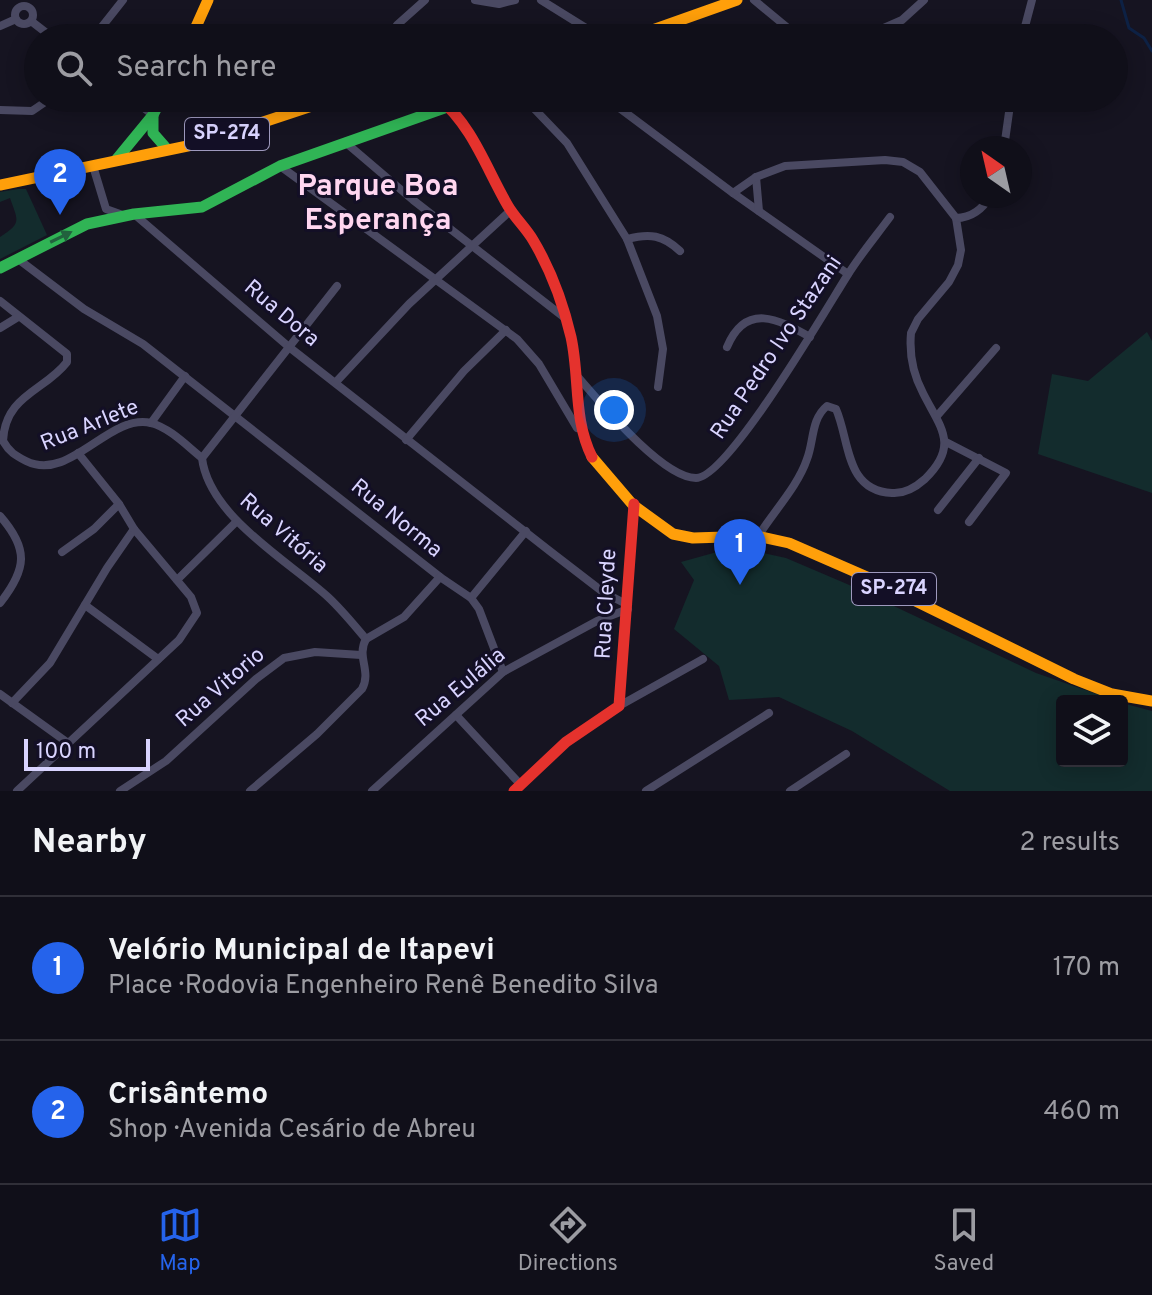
<!DOCTYPE html>
<meta charset="utf-8">
<style>
body{margin:0;font-family:Overpass,sans-serif;background:#191822;color:#f1f3f6}
.controls{position:absolute;right:24px;bottom:24px;display:grid;overflow:hidden;border-radius:8px;box-shadow:0 4px 20px #0003}
.controls button{width:72px;height:72px;display:grid;place-items:center;padding:0;border:0;border-bottom:2px solid #302f38;background:#100f19;color:#f1f3f6;font:40px sans-serif}
.compass{position:absolute;left:960px;top:136px;width:72px;height:72px;border-radius:50%;background:#100f19;box-shadow:0 4px 20px #0003;rotate:326deg}
.scale{position:absolute;left:24px;bottom:20px;width:126px;box-sizing:border-box;padding-left:8px;border:4px solid #d9d4ff;border-top:0;font-size:22px;line-height:28px;white-space:nowrap;color:#d9d4ff;-webkit-text-stroke:6px #130f26;paint-order:stroke}
.you{position:absolute;left:614px;top:410px;width:28px;height:28px;margin:-20px;border:6px solid #fff;border-radius:50%;background:#1a73e8;box-shadow:0 0 0 12px #1a73e833}
.badge{display:grid;place-items:center;width:52px;height:52px;border-radius:50%;background:#2563eb;color:#fff;font-size:26px;font-weight:700}
.pin{position:absolute;translate:-50% -66px;filter:drop-shadow(0 2px 4px #0008)}
.pin::after{content:'';position:absolute;top:42px;width:28px;height:24px;background:inherit;clip-path:polygon(0 0,100% 0,50% 100%)}
.list{margin:0;padding:0;list-style:none}
h2{display:flex;justify-content:space-between;align-items:center;height:104px;margin:0;padding:0 32px;font-size:34px}
h2 small{font-size:26px;font-weight:400;color:#9c9ca2}
.list li{display:grid;grid-template-columns:52px 1fr auto;gap:24px;align-items:center;box-sizing:border-box;height:144px;padding:0 32px;border-top:2px solid #302f38}
.list b{display:block;font-size:30px;white-space:nowrap}
.list p{margin:0;font-size:26px;white-space:nowrap;color:#9c9ca2}
.list em{font-size:26px;font-style:normal;color:#9c9ca2}
.icon{flex:none;width:44px;height:44px;fill:none;stroke:currentColor;stroke-width:2;stroke-linecap:round;stroke-linejoin:round}
.map{position:relative;flex:none;width:1152px;height:791px;overflow:hidden}
.search{position:absolute;background:#100f19;box-shadow:0 4px 20px #0003;left:24px;right:24px;top:24px;height:88px;display:flex;align-items:center;gap:20px;box-sizing:border-box;padding:0 28px;border-radius:44px;color:#9c9ca2;font-size:30px}
.sheet{height:392px;background:#100f19}
nav{display:flex;justify-content:space-around;align-items:center;box-sizing:border-box;height:112px;border-top:2px solid #302f38;background:#100f19;font-size:22px;color:#9c9ca2}
nav a{display:grid;justify-items:center;gap:4px}
nav .on{color:#2563eb}
.map>svg:first-child{display:block}
.green{fill:#132c2d}
.lines{fill:none;stroke-linecap:round;stroke-linejoin:round}
.stream{stroke:#0d2144;stroke-width:3}
.street{stroke:#4a4962;stroke-width:8}
.fast{stroke:#30b455;stroke-width:11}
.slow{stroke:#ff9f0a;stroke-width:11}
.jam{stroke:#e5322d;stroke-width:11}
.oneway{fill:#22623e}
.labels{text-anchor:middle;dominant-baseline:central;stroke-width:6;stroke-linejoin:round;paint-order:stroke}
.shield{fill:#130f26;stroke:#9e99be;stroke-width:2}
.shield-label{font-size:20px;font-weight:bold;fill:#d9d4ff}
.street-label{font-size:22px;fill:#d9d4ff;stroke:#130f26}
.district-label{font-size:30px;font-weight:bold;fill:#ffd6f0;stroke:#130f26}
</style>
<div class="map">
<svg width="1152" height="791" viewBox="0 0 1152 791">
<rect width="100%" height="100%" fill="#161421"/>
<g class="green">
<path d="M18 189H26L47 235 0 259V237C22 223 18 221 10 198L0 202V192Z"/>
<path d="M1147 332 1152 341V493L1038 454 1052 374 1088 381Z"/>
<path d="M735 547 786 558 847 584 1036 673 1117 701H1062V761H1122V703L1152 711V791H950L852 731 779 697 729 700 719 666 674 629 694 580 681 562Z"/>
</g>
<g class="lines">
<path class="stream" d="M1121 0 1129 28 1144 38 1152 51"/>
<g class="street">
<path d="M475 0 499 4 515 0"/>
<path d="M541 0 602 38"/>
<path d="M754 0 800 38"/>
<circle cx="24" cy="15" r="9"/>
<path d="M31 21 53 38"/>
<path d="M397 25 425 0"/>
<path d="M0 26 16 19"/>
<path d="M93 38 123 0"/>
<path d="M861 38 902 20 924 0"/>
<path d="M1022 38 1032 0"/>
<path d="M131 98 153 115"/>
<path d="M524 98 567 143 627 239 657 316 663 349 658 387"/>
<path d="M606 98 733 193 848 274"/>
<path d="M792 98H805"/>
<path d="M0 110 32 111 51 98"/>
<path d="M345 142 413 200 565 318"/>
<path d="M1004 148 1011 98"/>
<path d="M93 166 106 209 120 214"/>
<path d="M280 166 517 339 539 364 577 428"/>
<path d="M756 177 759 211"/>
<path d="M733 193 756 177 785 166 885 160 903 162 920 172 956 218 961 250 958 265 949 282 918 319 911 333C909 355 913 374 923 393 940 427 960 445 925 479 916 487 904 494 892 493 845 491 850 441 836 409L827 406C811 419 814 441 807 459 798 486 774 511 759 535"/>
<path d="M134 214 289 347 551 552 603 592 628 605"/>
<path d="M956 218C971 218 983 209 990 196"/>
<path d="M627 239C650 233 663 235 680 251"/>
<path d="M18 259 84 309 143 344 440 577 471 598 479 609 503 672"/>
<path d="M0 301 67 354V362C45 391 5 395 3 441 9 452 16 456 26 461 70 483 109 413 151 423 170 428 187 446 202 458 209 516 287 560 328 597 342 610 354 625 366 639"/>
<path d="M0 328 18 317"/>
<path d="M727 347C746 302 778 319 810 337"/>
<path d="M577 376C599 401 662 478 696 478 728 478 826 309 847 276 860 255 876 236 890 217"/>
<path d="M336 382 409 304 510 211"/>
<path d="M937 416 996 348"/>
<path d="M151 423 185 376"/>
<path d="M406 440 464 371 506 330"/>
<path d="M946 442 1006 473 969 522"/>
<path d="M202 458 337 286"/>
<path d="M938 510 979 458"/>
<path d="M0 516C29 549 27 569 0 603"/>
<path d="M62 552 94 529 119 504"/>
<path d="M177 580 237 521"/>
<path d="M471 598 526 531"/>
<path d="M85 605 158 659"/>
<path d="M366 639 404 617 440 577"/>
<path d="M0 694 68 743"/>
<path d="M12 703 50 663 107 568 134 529"/>
<path d="M619 706 703 659"/>
<path d="M456 715 520 784"/>
<path d="M17 791 179 640 197 613 191 597 134 529 119 504 78 453"/>
<path d="M120 791 166 761 256 679 284 658 315 652 361 655"/>
<path d="M250 791 317 734 362 689C372 671 356 657 366 639"/>
<path d="M372 791 503 672 597 621 628 609"/>
<path d="M646 791 769 713"/>
<path d="M790 791 846 754"/>
</g>
<g class="fast">
<path d="M153 115V133L167 149"/>
<path d="M116 160 153 115 162 98"/>
<path d="M0 268 87 224 134 214 202 207 280 166 450 106"/>
</g>
<g class="slow">
<path d="M191 38 208 0"/>
<path d="M630 38 737 0"/>
<path d="M450 106 473 98"/>
<path d="M0 185 197 144 336 98"/>
<path d="M592 457 633 505 673 534 693 538 757 536 789 543 867 577 1074 679 1112 694 1152 701"/>
</g>
<g class="jam">
<path d="M439 98C473 127 486 168 508 206 515 218 526 228 533 240 551 270 563 303 571 337 580 378 573 419 592 457"/>
<path d="M514 791 566 742 619 706 634 504"/>
</g>
</g>
<defs><path id="oneway-solid" d="M-6-.8H1V-3.2L6.5 0L1 3.2V.8H-6Z" transform="scale(2)"/></defs>
<use class="oneway" href="#oneway-solid" transform="translate(61 237) rotate(-26)"/>
<g class="labels">
<g class="shield">
<rect x="185" y="118" width="84" height="32" rx="6"/>
<rect x="852" y="573" width="84" height="32" rx="6"/>
</g>
<g class="shield-label">
<text x="227" y="134">SP-274</text>
<text x="894" y="589">SP-274</text>
</g>
<g class="street-label">
<text transform="translate(281 314) rotate(40)">Rua Dora</text>
<text transform="translate(777 348) rotate(-56)">Rua Pedro Ivo Stazani</text>
<text transform="translate(90 426) rotate(-22)">Rua Arlete</text>
<text transform="translate(396 519) rotate(39)">Rua Norma</text>
<text transform="translate(283 534) rotate(41)">Rua Vitória</text>
<text transform="translate(607 604) rotate(-87)">Rua Cleyde</text>
<text transform="translate(221 688) rotate(-41)">Rua Vitorio</text>
<text transform="translate(461 688) rotate(-40)">Rua Eulália</text>
</g>
<g class="district-label">
<text x="378" y="187">Parque Boa<tspan x="378" dy="34">Esperança</tspan></text>
</g>
</g>
</svg>
<div class="controls">
<button><svg class="icon" aria-label="layers" viewBox="0 0 24 24"><path d="M12 4l9 5-9 5-9-5zM3 14l9 5 9-5"/></svg></button>
</div>
<svg class="compass" viewBox="-18 -18 36 36"><path d="M0-13l5 13h-10z" fill="#e53935"/><path d="M0 13l5-13h-10z" fill="#9c9ca2"/></svg>
<div class="scale">100 m</div>
<div class="you"></div>
<div class="pin badge" style="left:740px;top:585px">1</div>
<div class="pin badge" style="left:60px;top:215px">2</div>
<div class="search"><svg class="icon" aria-label="search" viewBox="0 0 24 24"><circle cx="10" cy="10" r="6"/><path d="M15 15l6 6"/></svg>Search here</div>
</div>
<section class="sheet">
<h2>Nearby<small>2 results</small></h2>
<ul class="list">
<li><span class="badge">1</span><div><b>Velório Municipal de Itapevi</b><p>Place · Rodovia Engenheiro Renê Benedito Silva</p></div><em>170 m</em></li>
<li><span class="badge">2</span><div><b>Crisântemo</b><p>Shop · Avenida Cesário de Abreu</p></div><em>460 m</em></li>
</ul>
</section>
<nav>
<a class="on"><svg class="icon" aria-label="map" viewBox="0 0 24 24"><path d="M3 6l6-2 6 2 6-2v14l-6 2-6-2-6 2zM9 4v14M15 6v14"/></svg>Map</a>
<a><svg class="icon" aria-label="directions" viewBox="0 0 24 24"><path d="M12 3l9 9-9 9-9-9zM9 14v-3h6M13 9l2 2-2 2"/></svg>Directions</a>
<a><svg class="icon" aria-label="saved" viewBox="0 0 24 24"><path d="M7 4h10v16l-5-4-5 4z"/></svg>Saved</a>
</nav>
